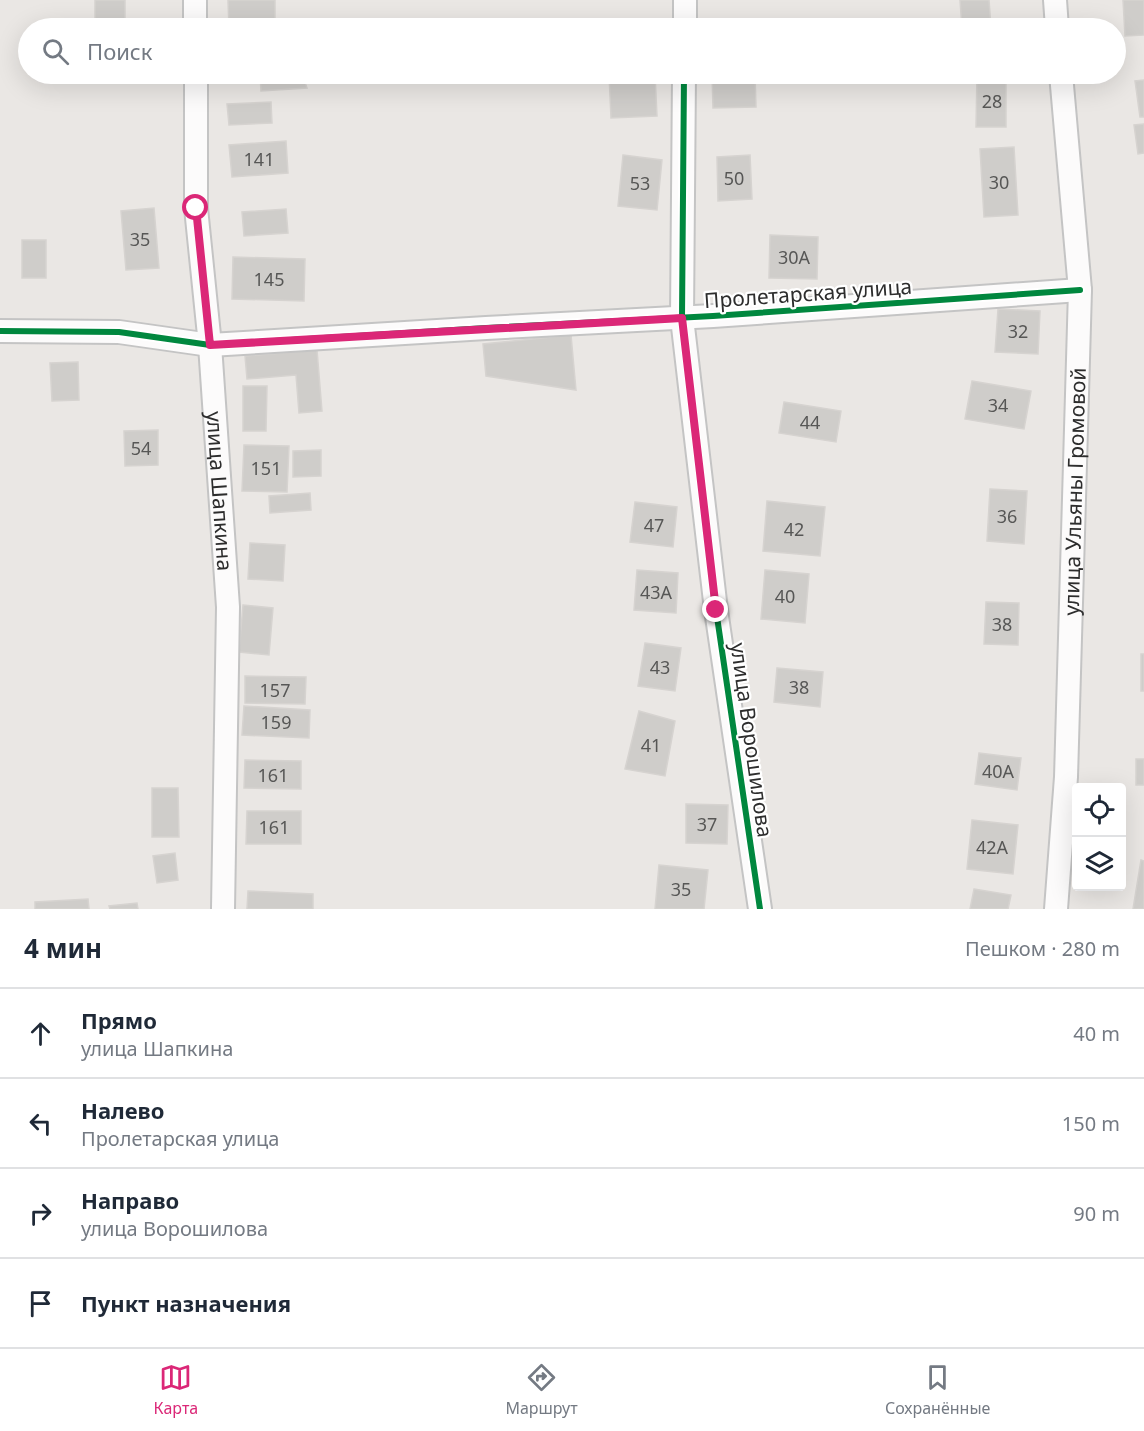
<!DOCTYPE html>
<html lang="ru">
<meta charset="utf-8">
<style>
body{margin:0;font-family:"Noto Sans",sans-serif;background:#f6f6f7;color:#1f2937}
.controls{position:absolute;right:18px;bottom:18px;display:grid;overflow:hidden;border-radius:6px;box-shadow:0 6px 24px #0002}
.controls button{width:54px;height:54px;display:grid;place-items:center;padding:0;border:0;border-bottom:2px solid #e0e1e3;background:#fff;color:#1f2937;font:30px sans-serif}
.stop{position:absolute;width:18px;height:18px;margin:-14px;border:4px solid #db2777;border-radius:50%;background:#fff}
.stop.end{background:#db2777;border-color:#fff;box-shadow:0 2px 6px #0008}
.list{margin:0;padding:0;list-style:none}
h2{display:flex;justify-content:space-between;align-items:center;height:78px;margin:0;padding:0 24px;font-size:26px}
h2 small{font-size:20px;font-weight:400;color:#747a83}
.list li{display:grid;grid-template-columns:39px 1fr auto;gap:18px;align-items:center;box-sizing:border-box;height:90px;padding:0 24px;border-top:2px solid #e0e1e3}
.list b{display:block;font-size:22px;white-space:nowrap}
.list p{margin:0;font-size:20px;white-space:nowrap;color:#747a83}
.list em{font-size:20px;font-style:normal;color:#747a83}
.icon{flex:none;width:33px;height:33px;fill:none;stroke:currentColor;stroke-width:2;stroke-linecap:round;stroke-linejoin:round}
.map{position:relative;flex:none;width:1144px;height:909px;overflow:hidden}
.search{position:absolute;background:#fff;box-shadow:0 6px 24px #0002;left:18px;right:18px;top:18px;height:66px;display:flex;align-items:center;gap:15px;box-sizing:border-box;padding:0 21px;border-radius:33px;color:#747a83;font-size:22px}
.sheet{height:438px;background:#fff}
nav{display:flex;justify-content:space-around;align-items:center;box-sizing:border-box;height:84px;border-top:2px solid #e0e1e3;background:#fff;font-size:16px;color:#747a83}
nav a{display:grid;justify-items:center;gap:3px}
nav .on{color:#db2777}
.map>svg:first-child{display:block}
.building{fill:#cfcdca;stroke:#d6d3d0;stroke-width:1.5}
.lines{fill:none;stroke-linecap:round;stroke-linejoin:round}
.street-casing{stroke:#c4c4c4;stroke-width:26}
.street{stroke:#fcfbfb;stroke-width:22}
.cycleway-casing{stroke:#fff;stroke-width:10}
.cycleway{stroke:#00873e;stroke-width:6}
.route{stroke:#db2777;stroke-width:8}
.labels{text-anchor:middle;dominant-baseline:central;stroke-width:4.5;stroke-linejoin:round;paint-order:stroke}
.number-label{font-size:18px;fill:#575756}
.street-label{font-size:21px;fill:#2d2d2d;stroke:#fff}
</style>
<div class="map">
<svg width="1144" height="909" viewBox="0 0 1144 909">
<rect width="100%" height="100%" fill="#eae7e4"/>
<g class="building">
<rect x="95" y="0" width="30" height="28"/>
<path d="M228 0H275V28H229Z"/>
<path d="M960 0H989L991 28H962Z"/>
<path d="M1123 0H1144V35L1125 36Z"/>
<path d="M260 74H302L307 88 261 91Z"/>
<path d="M609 74H655L657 116 611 118Z"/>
<path d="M712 74H755L756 107 713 108Z"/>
<path d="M977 74 1006 75V127H976Z"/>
<path d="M1144 80V117H1140L1135 81Z"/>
<path d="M271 102 272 123 229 125 227 104Z"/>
<path d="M1144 124V153L1138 154 1134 125Z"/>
<path d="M286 141 288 173 232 177 229 145Z"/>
<path d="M1014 147 1018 215 984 217 980 149Z"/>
<path d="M623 155 662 160 657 210 618 206Z"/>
<path d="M750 155 752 199 718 201 717 157Z"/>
<path d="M154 208 159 268 126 270 121 211Z"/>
<path d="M286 209 288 233 244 236 242 212Z"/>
<path d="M770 235 818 237 817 279 769 278Z"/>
<rect x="22" y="240" width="24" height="38"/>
<path d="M233 257 305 259 304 301 232 299Z"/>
<path d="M998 309 1040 311 1038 354 995 352Z"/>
<path d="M571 335 576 390 486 376 483 344Z"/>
<path d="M317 350 322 411 299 413 296 375 247 379 245 356Z"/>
<path d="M78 362 79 400 52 401 50 363Z"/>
<path d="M972 381 1031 391 1024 429 965 419Z"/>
<path d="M243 386H267L266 431H243Z"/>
<path d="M784 402 841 411 836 442 779 433Z"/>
<path d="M158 430V465L125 466 124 431Z"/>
<path d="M244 445 289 446 287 492 242 491Z"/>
<path d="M321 450V476L293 477V451Z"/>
<path d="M990 489 1027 491 1024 544 987 541Z"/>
<path d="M310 493 311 510 270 513 269 496Z"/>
<path d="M767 501 825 507 820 556 763 551Z"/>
<path d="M635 502 677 507 673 547 630 542Z"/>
<path d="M250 543 285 545 283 581 248 579Z"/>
<path d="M637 570 678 573 676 613 634 610Z"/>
<path d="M765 570 809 574 805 623 761 619Z"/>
<path d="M986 602 1019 603 1018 645 984 644Z"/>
<path d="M243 605 273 608 269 655 239 652Z"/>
<path d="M645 643 681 648 675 691 638 686Z"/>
<rect x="1141" y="654" width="3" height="37"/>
<path d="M777 668 823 672 820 707 774 702Z"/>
<path d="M245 676 306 677 305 704 245 703Z"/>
<path d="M244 706 310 710 309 738 242 735Z"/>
<path d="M639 711 675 721 665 776 625 769Z"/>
<path d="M979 753 1021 758 1017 790 975 784Z"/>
<rect x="1136" y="759" width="8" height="26"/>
<path d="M245 760 301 761V789L244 788Z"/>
<path d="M152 788H178L179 837H152Z"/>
<path d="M686 804 728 805 727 844 686 843Z"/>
<path d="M247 811H301V844H246Z"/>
<path d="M972 820 1018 825 1013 874 967 869Z"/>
<path d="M175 853 178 880 157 883 153 856Z"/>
<path d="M1141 860 1144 861V909H1133Z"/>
<path d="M659 865 708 870 704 909H655Z"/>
<path d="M974 889 1011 895 1008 909H970Z"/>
<path d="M248 891 313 894V909H247Z"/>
<path d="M88 899 89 909H35V902Z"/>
<path d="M137 903 138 909H110L109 906Z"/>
</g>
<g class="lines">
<g class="street-casing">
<g id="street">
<path d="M195 0V28"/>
<path d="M1055 0 1057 28"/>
<path d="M685 28V0"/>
<path id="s1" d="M196 74V208L210 345 228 607 223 909"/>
<path d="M684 74 682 318 716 610 760 909"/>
<path d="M0 331 119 332 210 345 486 328 713 316 1080 290"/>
<path id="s2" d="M1056 909 1066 777 1080 290 1061 74"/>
</g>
</g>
<use href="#street" class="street"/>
<g class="cycleway-casing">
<g id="cycleway">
<path d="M684 74 682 318 716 610 760 909"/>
<path d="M0 331 119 332 210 345 486 328 713 316 1080 290"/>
</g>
</g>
<use href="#cycleway" class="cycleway"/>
</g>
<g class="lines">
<path class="route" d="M196 208 210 345 682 318 716 610"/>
</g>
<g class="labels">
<g class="number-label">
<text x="992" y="101">28</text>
<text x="259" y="159">141</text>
<text x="734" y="178">50</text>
<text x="999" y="182">30</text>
<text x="640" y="183">53</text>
<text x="140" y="239">35</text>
<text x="794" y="257">30А</text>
<text x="269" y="279">145</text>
<text x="1018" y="331">32</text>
<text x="998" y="405">34</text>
<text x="810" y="422">44</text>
<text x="141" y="448">54</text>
<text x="266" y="468">151</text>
<text x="1007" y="516">36</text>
<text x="654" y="525">47</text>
<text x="794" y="529">42</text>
<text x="656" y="592">43А</text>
<text x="785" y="596">40</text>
<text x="1002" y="624">38</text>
<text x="660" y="667">43</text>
<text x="799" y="687">38</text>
<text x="275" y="690">157</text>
<text x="276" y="722">159</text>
<text x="651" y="745">41</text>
<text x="998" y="771">40А</text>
<text x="273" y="775">161</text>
<text x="707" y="824">37</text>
<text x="274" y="827">161</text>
<text x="992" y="847">42А</text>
<text x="681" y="889">35</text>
</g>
<g class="street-label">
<text transform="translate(808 293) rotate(-4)">Пролетарская улица</text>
<text stroke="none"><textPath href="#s1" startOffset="418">улица Шапкина</textPath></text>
<text stroke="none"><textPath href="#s2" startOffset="418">улица Ульяны Громовой</textPath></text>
<text transform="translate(752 740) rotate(82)">улица Ворошилова</text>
</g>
</g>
</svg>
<div class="controls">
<button><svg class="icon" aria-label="locate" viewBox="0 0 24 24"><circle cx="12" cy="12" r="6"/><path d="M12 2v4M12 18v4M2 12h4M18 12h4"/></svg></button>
<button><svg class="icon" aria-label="layers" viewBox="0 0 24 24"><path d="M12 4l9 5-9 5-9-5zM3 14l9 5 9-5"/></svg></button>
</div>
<div class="stop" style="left:196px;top:208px"></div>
<div class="stop end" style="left:716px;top:610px"></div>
<div class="search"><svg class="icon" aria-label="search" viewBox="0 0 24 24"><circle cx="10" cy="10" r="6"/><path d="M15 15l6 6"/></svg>Поиск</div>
</div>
<section class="sheet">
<h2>4 мин<small>Пешком · 280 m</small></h2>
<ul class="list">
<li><svg class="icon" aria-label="ahead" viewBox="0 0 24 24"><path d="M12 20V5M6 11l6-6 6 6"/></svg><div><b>Прямо</b><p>улица Шапкина</p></div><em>40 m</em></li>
<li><svg class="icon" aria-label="left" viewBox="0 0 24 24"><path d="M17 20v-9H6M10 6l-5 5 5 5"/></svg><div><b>Налево</b><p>Пролетарская улица</p></div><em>150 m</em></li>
<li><svg class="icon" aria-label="right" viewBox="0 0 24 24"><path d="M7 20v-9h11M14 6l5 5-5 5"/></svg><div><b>Направо</b><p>улица Ворошилова</p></div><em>90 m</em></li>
<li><svg class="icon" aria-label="arrive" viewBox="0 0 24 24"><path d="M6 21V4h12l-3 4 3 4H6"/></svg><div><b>Пункт назначения</b></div></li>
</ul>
</section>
<nav>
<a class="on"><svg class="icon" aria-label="map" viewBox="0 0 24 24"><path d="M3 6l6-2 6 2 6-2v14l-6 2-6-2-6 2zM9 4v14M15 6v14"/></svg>Карта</a>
<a><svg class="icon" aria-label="directions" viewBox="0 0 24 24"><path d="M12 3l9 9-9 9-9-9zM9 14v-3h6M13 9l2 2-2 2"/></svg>Маршрут</a>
<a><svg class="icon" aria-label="saved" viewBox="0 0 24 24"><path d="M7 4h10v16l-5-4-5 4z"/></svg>Сохранённые</a>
</nav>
